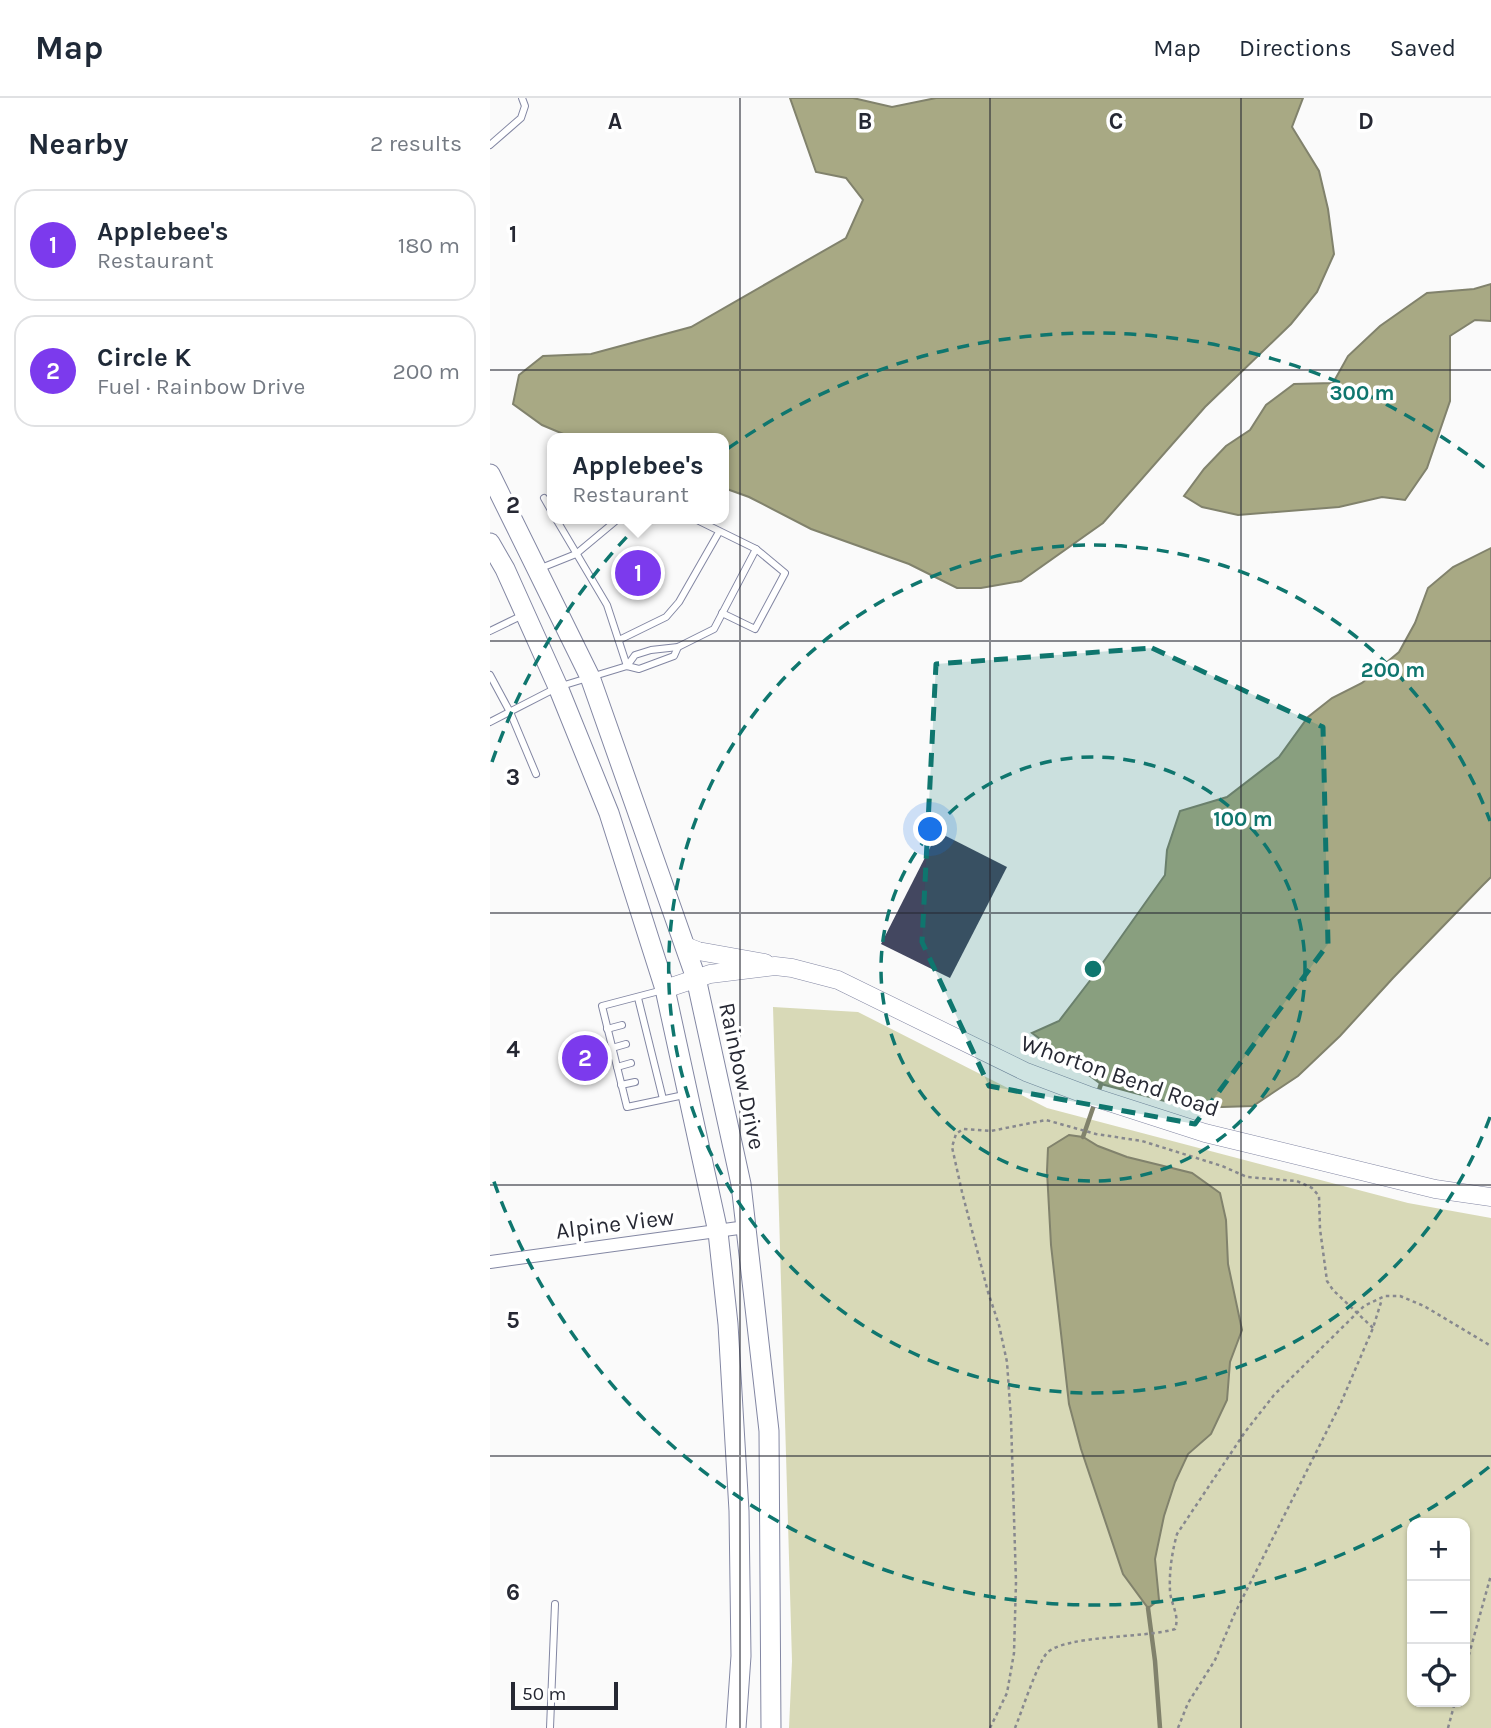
<!DOCTYPE html>
<meta charset="utf-8">
<style>
body{margin:0;font-family:Karla,sans-serif;background:#f6f6f7;color:#1f2937}
.controls{position:absolute;right:21px;bottom:21px;display:grid;overflow:hidden;border-radius:14px;box-shadow:0 2px 5px #0004}
.controls button{width:63px;height:63px;display:grid;place-items:center;padding:0;border:0;border-bottom:2px solid #e0e1e3;background:#fff;color:#1f2937;font:35px sans-serif}
.scale{position:absolute;left:21px;bottom:18px;width:107px;box-sizing:border-box;padding-left:7px;border:4px solid #262833;border-top:0;font-size:19px;line-height:24px;white-space:nowrap;color:#262833;-webkit-text-stroke:5px #fff;paint-order:stroke}
.you{position:absolute;left:441px;top:732px;width:24px;height:24px;margin:-18px;border:5px solid #fff;border-radius:50%;background:#1a73e8;box-shadow:0 0 0 10px #1a73e833}
.badge{display:grid;place-items:center;width:46px;height:46px;border-radius:50%;background:#7c3aed;color:#fff;font-size:23px;font-weight:700}
.pin{position:absolute;translate:-50% -50%;border:4px solid #fff;box-shadow:0 2px 7px #0006}
.popup{position:absolute;left:57px;top:335px;width:182px;height:91px;box-sizing:border-box;display:grid;place-content:center;border-radius:14px;background:#fff;filter:drop-shadow(0 2px 5px #0005);font-size:23px;white-space:nowrap;color:#747a83}
.popup b{font-size:26px;color:#1f2937}
.popup::after{content:'';position:absolute;left:50%;top:100%;margin-left:-14px;border:14px solid transparent;border-top-color:#fff}
.list{margin:0;padding:0;list-style:none}
h2{display:flex;justify-content:space-between;align-items:center;height:91px;margin:0;padding:0 28px;font-size:30px}
h2 small{font-size:23px;font-weight:400;color:#747a83}
.list li{display:grid;grid-template-columns:46px 1fr auto;gap:21px;align-items:center;box-sizing:border-box;height:112px;margin:0 14px 14px;padding:0 14px;border:2px solid #e0e1e3;border-radius:21px}
.list b{display:block;font-size:26px;white-space:nowrap}
.list p{margin:0;font-size:23px;white-space:nowrap;color:#747a83}
.list em{font-size:23px;font-style:normal;color:#747a83}
.icon{flex:none;width:38px;height:38px;fill:none;stroke:currentColor;stroke-width:2;stroke-linecap:round;stroke-linejoin:round}
.map{position:relative;flex:none;width:1001px;height:1630px;overflow:hidden}
header{display:flex;align-items:center;gap:42px;box-sizing:border-box;height:98px;padding:0 35px;background:#fff;border-bottom:2px solid #e0e1e3}
header strong{font-size:33px}
nav{display:flex;gap:38px;margin-inline-start:auto;font-size:24px}
main{display:flex}
aside{flex:1;background:#fff}
.map>svg:first-child{display:block}
.green{fill:#d8d9b7;fill-rule:evenodd}
.water{fill:#a8a984;stroke:#81826c;stroke-width:2}
.lines{fill:none;stroke-linecap:round;stroke-linejoin:round}
.stream{stroke:#81826c;stroke-width:4.5}
.building{fill:#434760}
.lane-casing{stroke:#8387a3;stroke-width:8}
.street-casing{stroke:#8387a3;stroke-width:14}
.secondary-casing{stroke:#8387a3;stroke-width:19}
.primary-casing{stroke:#8387a3;stroke-width:21}
.path{stroke:#87888e;stroke-width:2.5;stroke-dasharray:3.5 3.5;stroke-linecap:butt}
.lane{stroke:#fff;stroke-width:6}
.street{stroke:#fff;stroke-width:12}
.secondary{stroke:#fff;stroke-width:18}
.primary{stroke:#fff;stroke-width:19}
.marked{fill:#0f766e;fill-opacity:0.2;stroke:#0f766e;stroke-width:5;stroke-dasharray:14 9;stroke-linejoin:round}
.grid{fill:none;stroke:#262833;stroke-width:2;stroke-opacity:0.55}
.ring{fill:none;stroke:#0f766e;stroke-width:3.5;stroke-dasharray:12 9}
.labels{text-anchor:middle;dominant-baseline:central;stroke-width:7;stroke-linejoin:round;paint-order:stroke}
.street-label{font-size:23px;fill:#262833;stroke:#fff}
.grid-label{font-size:23px;text-anchor:middle;font-weight:bold;fill:#262833;stroke:#fff;stroke-width:7;stroke-linejoin:round;paint-order:stroke}
.centre{fill:#0f766e;stroke:#fff;stroke-width:3.5}
.ring-label{font-size:21px;text-anchor:middle;font-weight:bold;fill:#0f766e;stroke:#fff;stroke-width:7;stroke-linejoin:round;paint-order:stroke}
</style>
<header>
<strong>Map</strong>
<nav><a>Map</a><a>Directions</a><a>Saved</a></nav>
</header>
<main>
<aside>
<h2>Nearby<small>2 results</small></h2>
<ul class="list">
<li><span class="badge">1</span><div><b>Applebee's</b><p>Restaurant</p></div><em>180 m</em></li>
<li><span class="badge">2</span><div><b>Circle K</b><p>Fuel · Rainbow Drive</p></div><em>200 m</em></li>
</ul>
</aside>
<div class="map">
<svg width="1001" height="1630" viewBox="0 0 1001 1630">
<rect width="100%" height="100%" fill="#fafafa"/>
<path class="green" d="M283 909 368 914 557 1010 918 1105 1001 1120V1630H299L302 1563ZM922 1425H975V1604H922Z"/>
<g class="water">
<path d="M300 0H363L402 9 446 0H813L802 29 829 73 838 111 844 156 827 194 801 226 715 309 613 425 531 483 491 490H467L419 466 321 431 259 399 234 390V340H138L115 336 78 338 52 327 23 306 29 277 53 258 101 256 201 229 356 140 373 102 356 80 326 74Z"/>
<path d="M1001 186V223L985 222 960 238V303L937 370 915 402 892 399 849 409 748 417 712 409 694 398 714 371 736 348 760 332 776 307 804 286 843 285 858 258 890 228 937 195 984 191Z"/>
<path d="M1001 450V779L993 787 903 880 850 938 808 978 763 1008 701 1010 611 986 542 935 569 923 602 880 675 777 677 752 690 713 737 699 789 659 818 619 842 600 872 585 909 554 925 525 938 490 963 469Z"/>
<path d="M579 1037 593 1039 608 1048 637 1059 702 1075 730 1095 736 1122 738 1166 752 1232 740 1264 737 1302 721 1336 698 1356 685 1384 674 1418 665 1461 669 1502 658 1510 633 1476 591 1351 579 1306 561 1147 557 1073 558 1050Z"/>
</g>
<g class="lines">
<g class="stream">
<path d="M608 995 611 986"/>
<path d="M593 1039 605 1004"/>
<path d="M658 1510 665 1563 670 1630"/>
</g>
</g>
<path class="building" d="M448 734 517 769 460 880 391 846Z"/>
<g class="lines">
<g class="lane-casing">
<g id="lane">
<path d="M0 47 31 20 35 8 32 0"/>
<path d="M54 400 62 414"/>
<path d="M66 421 117 507 137 568"/>
<path d="M205 421 266 451 295 475 265 531 232 515"/>
<path d="M51 470 86 456 128 421"/>
<path d="M0 533 33 517"/>
<path d="M129 542 176 519 189 504 229 434"/>
<path d="M137 568 145 557 161 552 188 549 224 531 266 451"/>
<path d="M0 577 20 614 46 676"/>
<path d="M0 624 68 589 137 568 149 571 184 558 188 549"/>
<path d="M173 892 112 908 137 1009 194 997"/>
<path d="M148 900 173 1001"/>
<path d="M117 931 132 927"/>
<path d="M122 950 136 946"/>
<path d="M127 969 141 965"/>
<path d="M131 987 145 984"/>
<path d="M60 1630 65 1506"/>
</g>
</g>
<g class="street-casing">
<path id="street" d="M0 1164 256 1129"/>
</g>
<g class="secondary-casing">
<g id="secondary">
<path d="M195 848 208 853 275 865"/>
<path d="M175 891 220 876 285 868 302 870 348 882 536 974 597 997 715 1035 945 1091 1001 1099"/>
</g>
</g>
<g class="primary-casing">
<g id="primary">
<path d="M0 376 100 579 206 880 251 1086 279 1333 281 1630"/>
<path d="M0 445 15 471 68 589 119 715 175 891 228 1134 238 1226 249 1413 251 1558 246 1630"/>
</g>
</g>
<g class="path">
<path d="M975 1571 1001 1477"/>
<path d="M500 1630 517 1595 524 1555 526 1484 521 1322 517 1264 509 1227 498 1194 472 1094 462 1049 466 1036 473 1031 501 1033 556 1022 606 1036 652 1043 732 1068 757 1079 807 1083 822 1090 829 1098 830 1131 837 1183 843 1192 883 1230"/>
<path d="M525 1630C532 1613 547 1566 557 1555 574 1537 657 1540 685 1531 690 1517 681 1507 680 1493 679 1474 682 1454 687 1436L755 1334 784 1297 874 1208 895 1198H910L934 1208 1001 1248"/>
<path d="M688 1630 698 1605 725 1562 744 1517 850 1307 883 1230 892 1201"/>
<path d="M958 1630 965 1604"/>
</g>
<use href="#lane" class="lane"/>
<use href="#street" class="street"/>
<use href="#secondary" class="secondary"/>
<use href="#primary" class="primary"/>
</g>
<path class="marked" d="M662 550 833 629 838 846 705 1026 499 988 432 844 446 566Z"/>
<path class="grid" d="M250 0V1630M500 0V1630M751 0V1630M0 272H1001M0 543H1001M0 815H1001M0 1087H1001M0 1358H1001"/>
<g class="ring">
<circle cx="603" cy="871" r="212"/>
<path d="M1000 1019A424 424 0 1 1 1000 723"/>
<path d="M999 1369A636 636 0 0 1 2 1078M2 664A636 636 0 0 1 999 373"/>
</g>
<g class="labels">
<g class="street-label">
<text transform="translate(252 978) rotate(78)">Rainbow Drive</text>
<text transform="translate(630 978) rotate(19)">Whorton Bend Road</text>
<text transform="translate(125 1126) rotate(-7)">Alpine View</text>
</g>
</g>
<g class="grid-label">
<text x="125" y="31">A</text>
<text x="375" y="31">B</text>
<text x="626" y="31">C</text>
<text x="876" y="31">D</text>
<text x="23" y="144">1</text>
<text x="23" y="415">2</text>
<text x="23" y="687">3</text>
<text x="23" y="959">4</text>
<text x="23" y="1230">5</text>
<text x="23" y="1502">6</text>
</g>
<circle cx="603" cy="871" r="10" class="centre"/>
<g class="ring-label">
<text x="872" y="302">300 m</text>
<text x="903" y="579">200 m</text>
<text x="753" y="728">100 m</text>
</g>
</svg>
<div class="controls">
<button>+</button>
<button>−</button>
<button><svg class="icon" aria-label="locate" viewBox="0 0 24 24"><circle cx="12" cy="12" r="6"/><path d="M12 2v4M12 18v4M2 12h4M18 12h4"/></svg></button>
</div>
<div class="scale">50 m</div>
<div class="you"></div>
<div class="pin badge" style="left:148px;top:475px">1</div>
<div class="popup"><b>Applebee's</b>Restaurant</div>
<div class="pin badge" style="left:95px;top:960px">2</div>
</div>
</main>
